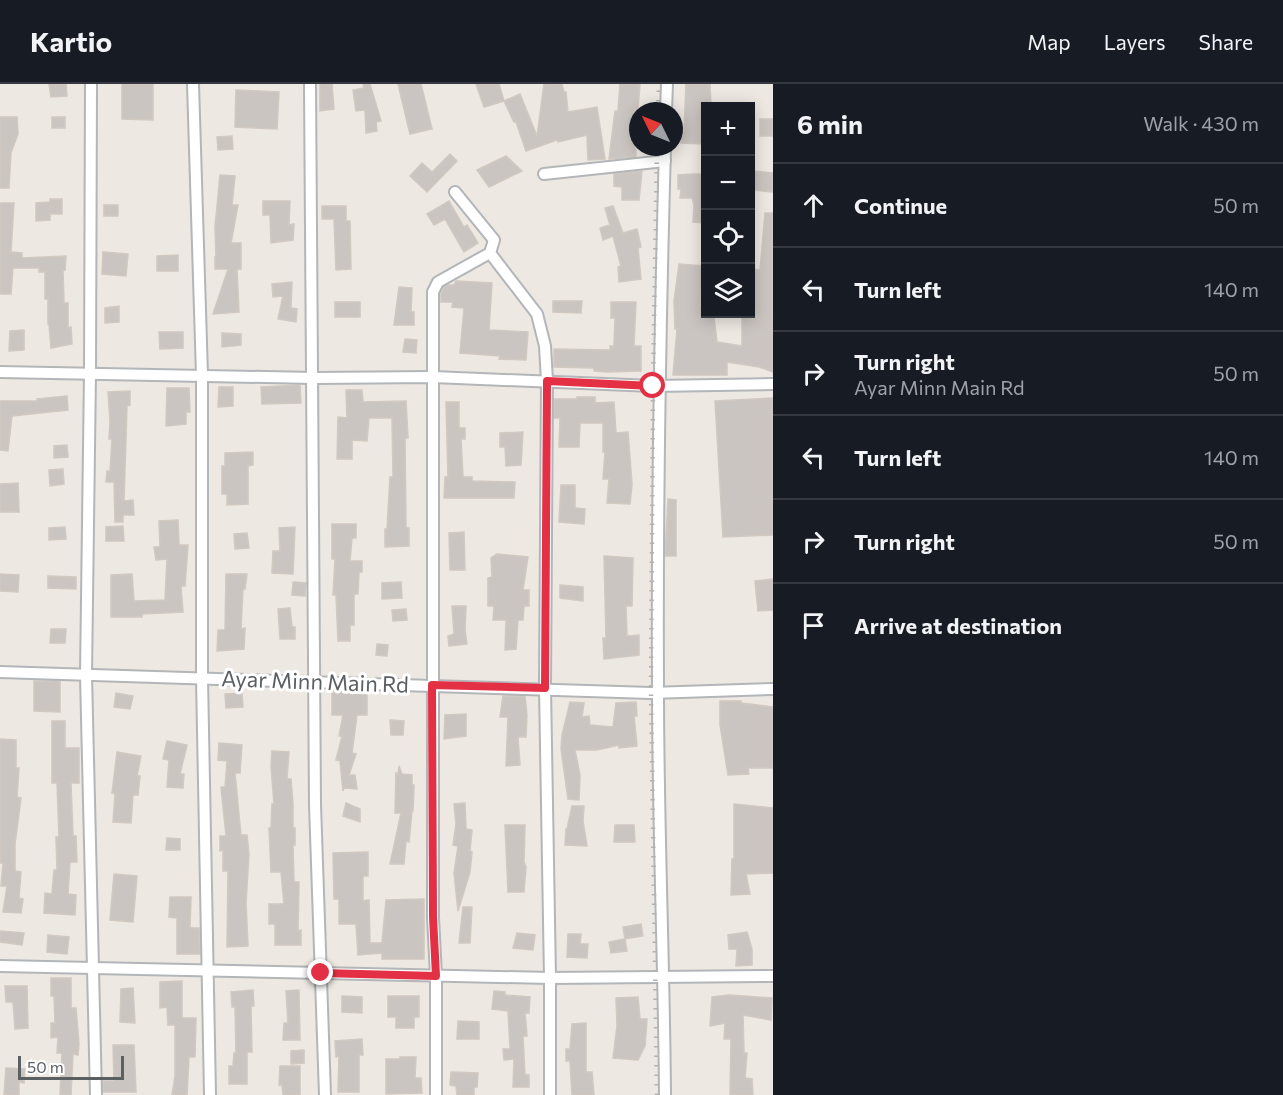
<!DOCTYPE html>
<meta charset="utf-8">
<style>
body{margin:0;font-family:Commissioner,sans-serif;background:#242831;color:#f1f3f6}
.controls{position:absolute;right:18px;top:18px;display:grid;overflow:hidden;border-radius:0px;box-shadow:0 3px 15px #0003}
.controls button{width:54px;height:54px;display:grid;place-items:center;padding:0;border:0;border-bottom:2px solid #363941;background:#171b24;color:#f1f3f6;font:30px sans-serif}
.compass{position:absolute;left:629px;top:18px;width:54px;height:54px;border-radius:50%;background:#171b24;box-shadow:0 3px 15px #0003;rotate:313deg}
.scale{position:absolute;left:18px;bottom:15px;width:106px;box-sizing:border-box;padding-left:6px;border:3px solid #5a5f62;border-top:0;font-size:16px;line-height:21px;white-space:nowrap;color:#5a5f62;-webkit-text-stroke:4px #fff;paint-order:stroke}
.stop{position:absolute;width:18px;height:18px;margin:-14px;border:4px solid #e43045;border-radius:50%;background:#fff}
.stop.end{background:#e43045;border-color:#fff;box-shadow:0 2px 6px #0008}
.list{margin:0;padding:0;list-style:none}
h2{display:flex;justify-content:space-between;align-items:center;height:78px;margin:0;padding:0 24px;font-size:26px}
h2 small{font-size:20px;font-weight:400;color:#9ea1a6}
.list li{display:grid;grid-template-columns:39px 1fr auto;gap:18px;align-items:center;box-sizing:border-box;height:84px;padding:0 24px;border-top:2px solid #363941}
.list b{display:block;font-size:22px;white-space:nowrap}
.list p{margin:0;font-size:20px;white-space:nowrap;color:#9ea1a6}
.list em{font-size:20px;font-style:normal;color:#9ea1a6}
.icon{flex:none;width:33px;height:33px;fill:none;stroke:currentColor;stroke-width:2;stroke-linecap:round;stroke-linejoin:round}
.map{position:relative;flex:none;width:773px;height:1011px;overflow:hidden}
header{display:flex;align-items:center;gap:36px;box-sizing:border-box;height:84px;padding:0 30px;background:#171b24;border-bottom:2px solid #363941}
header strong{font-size:28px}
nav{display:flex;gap:33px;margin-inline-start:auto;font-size:21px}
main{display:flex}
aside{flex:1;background:#171b24}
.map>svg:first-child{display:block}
.building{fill:#cac5c1;stroke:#d1c8c0;stroke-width:1.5}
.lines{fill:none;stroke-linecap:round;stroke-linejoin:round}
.minor-casing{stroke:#b2b6b9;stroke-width:14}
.minor{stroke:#fff;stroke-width:10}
.rail{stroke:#b1b2b2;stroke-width:4.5;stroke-dasharray:1.5 8;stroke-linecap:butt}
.route{stroke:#e43045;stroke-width:8}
.labels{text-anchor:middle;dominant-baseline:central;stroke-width:6;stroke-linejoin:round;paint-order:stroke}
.street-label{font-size:22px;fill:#5a5f62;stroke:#fff}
</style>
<header>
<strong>Kartio</strong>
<nav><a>Map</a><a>Layers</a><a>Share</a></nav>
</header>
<main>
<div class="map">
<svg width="773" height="1011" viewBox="0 0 773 1011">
<rect width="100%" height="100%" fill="#ede8e2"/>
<g class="building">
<path d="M49 0H66L67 12 51 13Z"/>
<path d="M122 0H153V36L122 35Z"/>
<path d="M320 0H332L334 25 320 27Z"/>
<path d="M363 0H370L381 37 376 38 377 47 366 49 365 26 356 27 353 6 364 4Z"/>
<path d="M398 0H421L432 45 410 50Z"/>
<path d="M476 0H499L504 17 484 23Z"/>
<path d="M544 0H562L564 8H566L568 28 597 23 605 75 588 76 587 51 558 58 557 56 526 67 516 38H514L504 17 520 10 537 52Z"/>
<path d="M620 0H640L638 25H635L636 73 609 75 615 27H618Z"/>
<path d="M686 0H710L711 22H705V60L681 59V48H684Z"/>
<path d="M236 6 279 8 277 45 235 43Z"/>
<path d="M0 33H17L18 50 11 69 9 104H0Z"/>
<rect x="52" y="33" width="13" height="11"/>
<rect x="760" y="35" width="13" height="17"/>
<path d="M232 52 233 65 218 66 217 53Z"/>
<path d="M450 70 457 77 427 108 410 92 422 79 432 88Z"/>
<path d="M506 72 522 87 489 103 477 86Z"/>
<path d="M642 87 639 116H622V103L614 102V90Z"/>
<path d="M754 87 773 89V108L753 106Z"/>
<path d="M693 90H705V139L693 138 694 121 692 114H680L681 105H678V91Z"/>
<path d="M220 91 235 92 232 121H238L231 159H241V185H237L239 228 213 230 228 185H215V173H216L215 143Z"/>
<path d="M50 115H62V130H50V136L36 137V119L50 118Z"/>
<path d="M263 117H290L289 141 294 140 293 156 271 159 270 131H263Z"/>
<path d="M449 117 464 143 467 141 478 159 464 168 445 135 434 141 427 130Z"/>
<path d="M0 119H14L11 168 22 169V174L66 172 65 186 63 187 64 219H68V244L71 243 72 260 51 264 49 240H48V215H45V188H39V184H13L11 210H0Z"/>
<rect x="104" y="121" width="14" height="11"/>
<path d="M322 122H346V137H350L351 185 336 186 334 135H322Z"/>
<path d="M613 122 623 149 637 145 641 163 638 164 641 195 619 198 618 183 621 182 613 152 603 156 600 144 610 141 605 124Z"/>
<path d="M765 129H773V288L759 283 727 278V291H673L677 245H675L674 217 679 180 705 182V198L702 197 700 222 705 223V230H708V233H714L717 258 742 262V231H750V185L760 186Z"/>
<path d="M103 168 128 170 126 192 102 190Z"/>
<path d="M178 171V187H157V172Z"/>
<path d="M456 197 492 199 489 246 528 248 526 276 499 275 500 272 460 269 464 224 452 223 453 218H441V210L444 203 448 201H454Z"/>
<path d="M292 198 291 224 297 225 296 238 278 235 283 212 273 213 272 200Z"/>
<path d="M399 203 412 204 411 228H414V241H394Z"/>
<path d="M553 217H582L581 229 553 228Z"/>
<rect x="335" y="218" width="25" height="15"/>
<path d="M611 218H636L634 262H641V287L607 288 594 287V284L554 283V265L610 266V262H614L615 234H611Z"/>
<path d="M119 222V238L105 239V224Z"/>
<path d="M24 246V266L9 267 10 247Z"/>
<path d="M159 248H183V264L160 265Z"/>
<path d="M222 249 241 250V261L222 263Z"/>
<path d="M405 255 417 256 416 269 403 268Z"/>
<path d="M300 301 301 319 262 320 261 303Z"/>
<path d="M219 303H233V322L218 323Z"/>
<path d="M167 304H189L190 328H186V340L166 342Z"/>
<path d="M346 306H362L363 318 406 317 408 354H405L406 444H409V462L385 463V445H387L390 393H393L392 334H369L367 357 352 356V375H337L338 333 347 334Z"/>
<path d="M130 307V321L127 322 124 417 133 416 134 431H123V438H115L114 398H106L107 387H110L112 355H109L110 337 108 308Z"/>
<path d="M67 312 68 326 12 332 8 367 0 366V317H37V315Z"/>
<path d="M577 313H595V319L614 318 616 349 628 348 632 400 630 420 607 419 609 395H603L605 368H603V339H580L579 363H559L560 334H554V315H577Z"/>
<path d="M773 314V451L723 453 715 317Z"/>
<path d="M446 318H459V344H465V355H461L463 393H472V397L515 398 514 414H444L445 393H448Z"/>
<path d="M523 348 521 381 506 382 505 363H500V349Z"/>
<path d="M67 361 68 373 54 374V362Z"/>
<path d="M253 368V381L248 382V420L227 421V410H222V382H225V369Z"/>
<path d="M63 385 64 400 50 402 49 386Z"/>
<path d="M18 399 19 428H0V400Z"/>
<path d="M561 401H575V424L585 425 584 440 559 438Z"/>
<path d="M668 415 676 416V472H665Z"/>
<path d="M178 436 179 461H188L185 502H181L183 528 142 530V533H111V491L132 490 134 517 165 516 167 475 156 476 154 463H160L159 437Z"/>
<path d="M332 440H356V454H352L350 477H362V488H359L358 510H354V541H350V557H338L336 511H333L335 475H332Z"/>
<path d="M123 442 124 457H106V443Z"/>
<path d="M65 443 66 455 49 456V444Z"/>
<path d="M295 443 293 490 272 489 273 467H280L279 444Z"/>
<path d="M464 448 465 486H450L449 449Z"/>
<path d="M247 449 249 464 235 465 234 450Z"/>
<path d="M497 470 528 473 523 506H529V522H524L523 536H518L516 565 505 566 506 536H493L494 522H488V494L492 493 491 474Z"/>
<path d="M604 472 633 474 632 522H626L627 552 639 551V571L604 575 603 554H606Z"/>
<path d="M0 490 19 491 18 508 0 507Z"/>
<path d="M226 490H247L245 505H243L241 545 245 544 244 565 217 567 218 546H225Z"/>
<path d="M48 492 76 493V505L48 504Z"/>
<path d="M773 495V526L758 527 755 497Z"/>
<path d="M293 498 306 499 305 512 292 511Z"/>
<path d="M401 498 402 514 382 515V499Z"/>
<path d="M560 501 583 503V517L560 514Z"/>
<path d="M452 522H466L465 546 467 560 449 562 448 552 454 550Z"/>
<path d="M290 524 292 543H295V555H280L278 525Z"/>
<path d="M406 525 407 536 393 537 392 526Z"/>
<path d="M51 545H66L65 559H50Z"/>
<path d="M377 560 388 561 387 572 376 571Z"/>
<path d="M34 597H60V628L34 627Z"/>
<path d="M332 606 367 607V631H357L352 669 356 670 349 691H355L357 705 344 704 343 707 340 677 336 676 342 652H339L343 631H332Z"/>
<path d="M116 609 133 612 130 625 114 623Z"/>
<path d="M242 609 243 623 226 624 225 610Z"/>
<path d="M503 612H525L527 631 526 653H518L520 681 506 682 508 633H500Z"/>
<path d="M720 617H741V619L773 623V684H748L749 690 728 691 720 641Z"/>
<path d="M570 618 584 619 582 633 589 632 590 641 613 643 616 619 636 618 637 632H634L637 662 619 664V661L597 666H575L580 691 579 716 568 715 561 665 562 651Z"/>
<path d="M466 630V652L444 655 445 631Z"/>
<path d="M390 636 404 637 403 651H391Z"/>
<path d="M52 637H65V664H79V699H71L73 752H76L77 778H70L68 810 76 811 75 831 44 829 45 809 52 810 54 786H57L56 753H59L57 699H52Z"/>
<path d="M0 655 16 656V684H19L17 713 21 714 15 760V787L21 788 19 814 23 815 21 829 3 828 7 802H1L3 779H0Z"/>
<path d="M167 657 187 661 180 690H184L183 704 167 703 169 676 163 675Z"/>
<path d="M219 659 242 661 240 689H235L241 751H247L249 770 246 819 248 862 227 863 228 787H223V766L220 767V752H226L221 703H225L227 677 218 676Z"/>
<path d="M272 667 289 668 287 695H291L293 720V744H295V761H293L294 798H299L298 847 301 846V861H275V840H269V820H284L281 788H271L269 744H271L272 720H274L271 682Z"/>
<path d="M117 668 141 672 137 692H140L138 711H133L131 739 113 738 115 710 112 709Z"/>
<path d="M399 682 402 690 412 691V701H414L413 727H412L409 758 406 757 404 780H390L401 729H395L396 689 398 690Z"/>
<path d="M346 719 360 725V738L343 732Z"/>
<path d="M465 719 466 745 472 746 470 767 472 768 470 788 458 827 454 789 458 762 453 761 456 740 454 720Z"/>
<path d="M734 720 773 724V789L746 790 750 810 731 811 732 775H734Z"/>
<path d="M572 722H584L583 737 587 762 565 761 566 745H567Z"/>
<path d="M505 741H525L524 778 526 783 524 808H508Z"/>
<path d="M615 741H634L635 758H614Z"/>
<path d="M167 754 180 755V766H166Z"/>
<path d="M368 768V792H363V817L369 816 370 859H382L386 816 424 815V875H382V869L358 871 356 840H339V815H334L333 769Z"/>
<path d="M114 790 137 792 133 838 110 836Z"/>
<path d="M170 813H191L190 844H199L200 870H177V834L169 833Z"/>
<path d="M463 823H472L470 859H459Z"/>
<path d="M641 840 643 852 625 855 623 843Z"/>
<path d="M0 847 24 849 22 861 0 858Z"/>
<path d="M747 848 752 865V881L736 882 737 865H729L728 851Z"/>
<path d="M517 849 535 851 533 866 513 864Z"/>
<path d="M568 850H581L580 860H588L587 874 567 873Z"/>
<path d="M48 851 69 853 67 870 47 868Z"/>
<path d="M625 855 627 867 611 869 609 858Z"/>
<path d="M51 894H71V924H76L79 960 78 971 73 970 71 1011H60L62 969H57L58 953 51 954V939H55L54 912H51Z"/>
<path d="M182 897V934H196L195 973H189L187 1011H172L175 992V941H168L167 923 160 924V898Z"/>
<path d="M5 902H27L28 944 15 945 13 918H6Z"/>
<path d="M133 904 135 939 120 938 121 905Z"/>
<path d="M253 906 254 922H251L252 968H247V1000H229V982H233L234 969H236L235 923H232L231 908Z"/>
<path d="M299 906 300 956H283L284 939H288L286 907Z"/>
<path d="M494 907 505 908V911L530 913 529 929 525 928 527 952H523L525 991H529V1003H513L514 975 504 976 503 965H510L508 927 492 925Z"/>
<path d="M729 911 772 914 771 936 743 931 744 969H747L745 994 752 995 753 1011H730L731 955H724L725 939 710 942 712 913Z"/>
<path d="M342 912 362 913V929L342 928Z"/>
<path d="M388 912H419V933H414V944H396V933H388Z"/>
<path d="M638 913 640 935H647L645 962 638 976 613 974 617 942 616 914Z"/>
<path d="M458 937 479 938V955H457Z"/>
<path d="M586 939V988H592L594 1011H572L570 977H566V965H570L572 940Z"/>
<path d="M362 955 363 971H359V1008H338L339 972 336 973 335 957Z"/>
<path d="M113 961H134L136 1008H103V997H114Z"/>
<path d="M304 966V979L291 980V967Z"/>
<path d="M400 973H416L415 994H421L422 1009 386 1010V975H400Z"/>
<path d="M280 982H300V1011H283L282 1001H279Z"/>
<path d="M6 984 25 985 24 999 19 998V1011H4Z"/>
<path d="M451 988 478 989 477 1003H474V1011H457L456 1002 450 1001Z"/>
</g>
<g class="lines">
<g class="minor-casing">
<g id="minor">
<path d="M91 0 90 289 86 591 96 1011"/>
<path d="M193 0 202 291V594L210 1011"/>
<path d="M310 0 315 721 325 1011"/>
<path d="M666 27 667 0"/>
<path d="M544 90 665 77"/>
<path d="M490 169 537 230 545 262 547 297 545 604 550 894V1011"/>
<path d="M0 288 314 294 433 293 653 302 773 300"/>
<path d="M0 588 651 609 773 605"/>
<path d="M0 882 550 894 773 892"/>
<path d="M436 1011V892L433 833V208L438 198 490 169 494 156 455 108"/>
<path d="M665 1011C664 876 658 741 658 606 657 425 660 244 665 63"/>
</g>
</g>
<use href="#minor" class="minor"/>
<g class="rail">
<path d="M658 27 659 0"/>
<path d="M657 1011 651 609 653 302 657 63"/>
</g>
</g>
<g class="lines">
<path class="route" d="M321 889 436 892 433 833 432 601 545 604 547 297 653 302"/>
</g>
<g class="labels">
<g class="street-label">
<text transform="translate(315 597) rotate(2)">Ayar Minn Main Rd</text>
</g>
</g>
</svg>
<div class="controls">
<button>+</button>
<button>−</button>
<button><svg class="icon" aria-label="locate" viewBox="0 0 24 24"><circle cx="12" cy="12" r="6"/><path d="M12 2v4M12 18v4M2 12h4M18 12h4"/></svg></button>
<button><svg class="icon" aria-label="layers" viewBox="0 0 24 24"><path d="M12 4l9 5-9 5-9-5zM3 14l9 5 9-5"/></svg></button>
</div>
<svg class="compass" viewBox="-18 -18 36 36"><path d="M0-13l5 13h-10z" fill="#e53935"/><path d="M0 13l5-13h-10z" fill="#9ea1a6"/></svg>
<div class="scale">50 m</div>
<div class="stop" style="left:653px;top:302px"></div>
<div class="stop end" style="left:321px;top:889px"></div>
</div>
<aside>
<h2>6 min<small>Walk · 430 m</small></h2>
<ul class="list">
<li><svg class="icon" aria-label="ahead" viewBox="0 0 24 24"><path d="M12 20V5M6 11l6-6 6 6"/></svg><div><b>Continue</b></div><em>50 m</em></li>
<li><svg class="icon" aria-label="left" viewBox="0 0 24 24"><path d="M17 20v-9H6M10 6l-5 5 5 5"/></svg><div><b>Turn left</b></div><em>140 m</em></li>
<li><svg class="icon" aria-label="right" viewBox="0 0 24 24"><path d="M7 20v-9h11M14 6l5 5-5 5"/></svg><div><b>Turn right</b><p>Ayar Minn Main Rd</p></div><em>50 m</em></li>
<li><svg class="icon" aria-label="left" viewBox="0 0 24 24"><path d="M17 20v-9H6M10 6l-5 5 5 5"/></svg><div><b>Turn left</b></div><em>140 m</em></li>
<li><svg class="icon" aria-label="right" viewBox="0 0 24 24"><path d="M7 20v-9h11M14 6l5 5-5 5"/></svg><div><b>Turn right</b></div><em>50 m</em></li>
<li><svg class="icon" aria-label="arrive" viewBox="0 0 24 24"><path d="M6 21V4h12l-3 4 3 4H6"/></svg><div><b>Arrive at destination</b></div></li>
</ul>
</aside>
</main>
